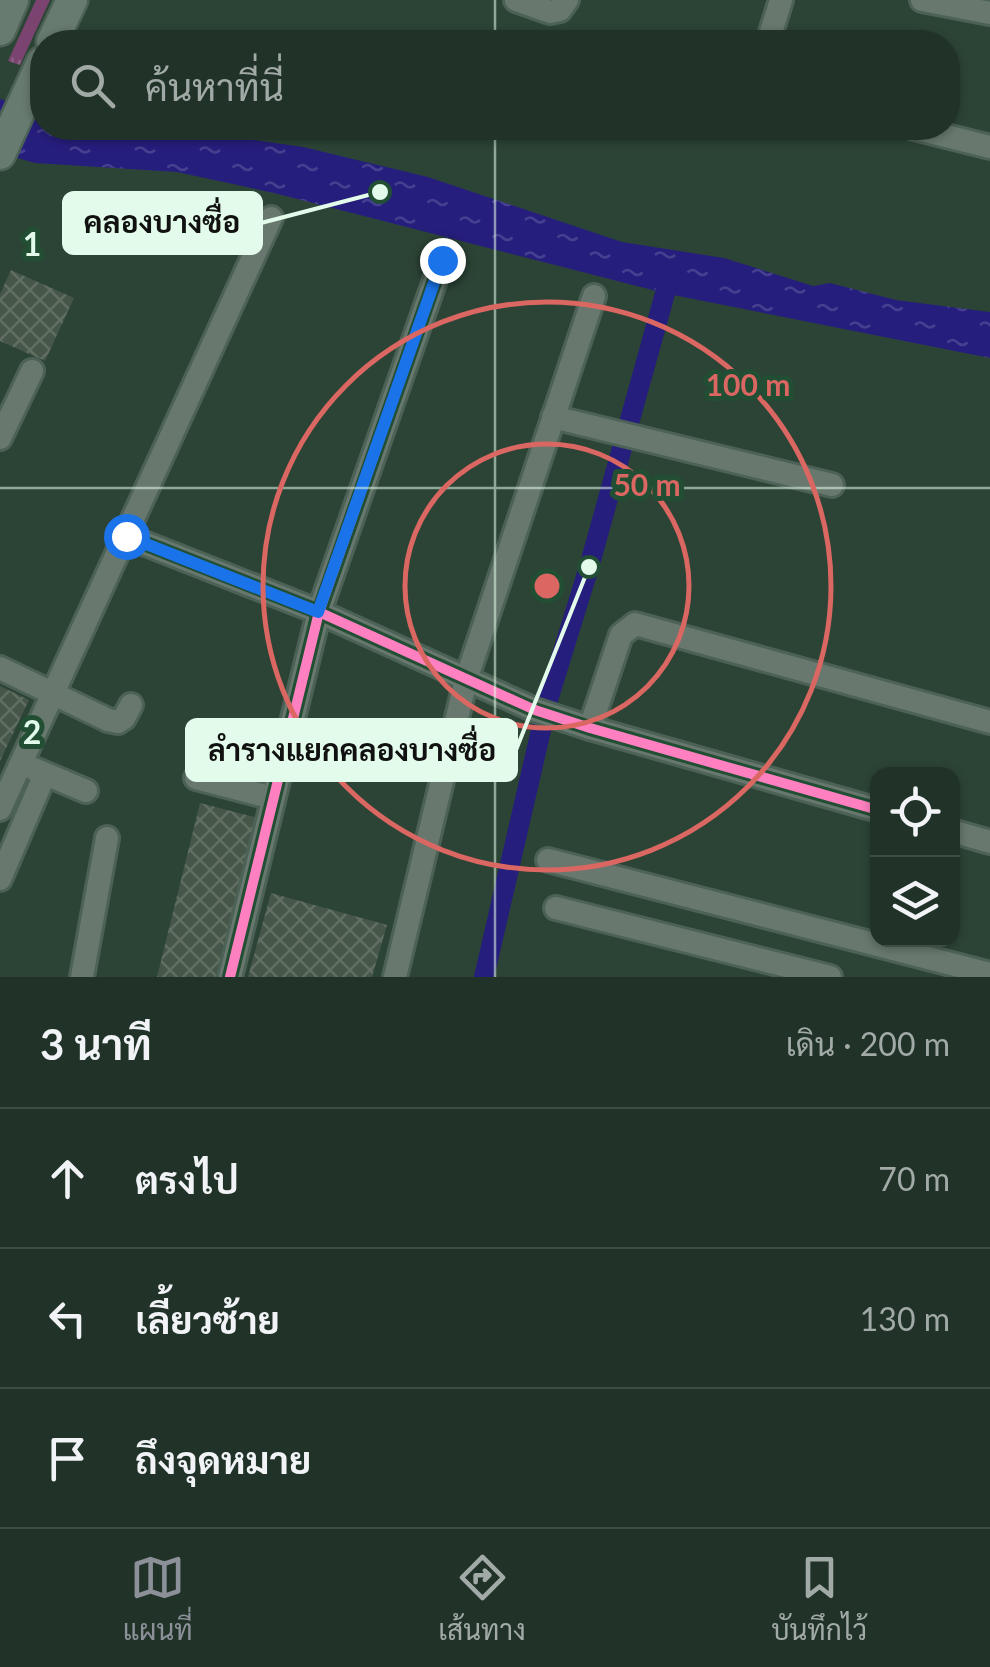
<!DOCTYPE html>
<html lang="th">
<meta charset="utf-8">
<style>
body{margin:0;font-family:Lato,Sarabun,sans-serif;background:#2d3f34;color:#f1f3f6}
.controls{position:absolute;right:30px;bottom:30px;display:grid;overflow:hidden;border-radius:20px;box-shadow:0 2px 8px #0004}
.controls button{width:90px;height:90px;display:grid;place-items:center;padding:0;border:0;border-bottom:2px solid #3e4e45;background:#213328;color:#f1f3f6;font:50px sans-serif}
.stop{position:absolute;width:30px;height:30px;margin:-22px;border:8px solid #1a73e8;border-radius:50%;background:#fff}
.stop.end{background:#1a73e8;border-color:#fff;box-shadow:0 2px 10px #0008}
.list{margin:0;padding:0;list-style:none}
h2{display:flex;justify-content:space-between;align-items:center;height:130px;margin:0;padding:0 40px;font-size:42px}
h2 small{font-size:32px;font-weight:400;color:#a2aaa8}
.list li{display:grid;grid-template-columns:65px 1fr auto;gap:30px;align-items:center;box-sizing:border-box;height:140px;padding:0 40px;border-top:2px solid #3e4e45}
.list b{display:block;font-size:38px;white-space:nowrap}
.list em{font-size:32px;font-style:normal;color:#a2aaa8}
.icon{flex:none;width:55px;height:55px;fill:none;stroke:currentColor;stroke-width:2;stroke-linecap:round;stroke-linejoin:round}
.map{position:relative;flex:none;width:990px;height:977px;overflow:hidden}
.search{position:absolute;background:#213328;box-shadow:0 2px 8px #0004;left:30px;right:30px;top:30px;height:110px;display:flex;align-items:center;gap:25px;box-sizing:border-box;padding:0 35px;border-radius:40px;color:#a2aaa8;font-size:38px}
.sheet{height:550px;background:#213328}
nav{display:flex;justify-content:space-around;align-items:center;box-sizing:border-box;height:140px;border-top:2px solid #3e4e45;background:#213328;font-size:28px;color:#a2aaa8}
nav a{display:grid;justify-items:center;gap:5px}
nav .on{color:#8c9099}
.map>svg:first-child{display:block}
.grass{fill:url(#grass-tufts)}
.water{fill:url(#water-ripples)}
.lines{fill:none;stroke-linecap:round;stroke-linejoin:round}
.canal{stroke:#261e7d;stroke-width:20}
.building{fill:url(#building-cross-hatch)}
.minor-casing{stroke:#4d6256;stroke-width:28}
.major-casing{stroke:#4d6256;stroke-width:35}
.minor{stroke:#68786e;stroke-width:22}
.major{stroke:#687b70;stroke-width:30}
.cycleway-casing{stroke:#224e34;stroke-width:16}
.cycleway{stroke:#ff80c0;stroke-width:10}
.route{stroke:#1a73e8;stroke-width:12}
.grid{fill:none;stroke:#e3fbea;stroke-width:2.5;stroke-opacity:0.55}
.ring{fill:none;stroke:#da6762;stroke-width:5}
.grid-label{font-size:32px;text-anchor:middle;font-weight:bold;fill:#e3fbea;stroke:#224e34;stroke-width:10;stroke-linejoin:round;paint-order:stroke}
.centre{fill:#da6762;stroke:#224e34;stroke-width:5}
.ring-label{font-size:30px;text-anchor:middle;font-weight:bold;fill:#da6762;stroke:#224e34;stroke-width:10;stroke-linejoin:round;paint-order:stroke}
.leader{fill:none;stroke:#e3fbea;stroke-width:4}
.callout-dot{fill:#e3fbea;stroke:#224e34;stroke-width:4}
.callout{fill:#e3fbea;stroke:#e3fbea;stroke-width:4}
.callout-label{font-size:30px;text-anchor:middle;font-weight:bold;fill:#111}
</style>
<div class="map">
<svg width="990" height="977" viewBox="0 0 990 977">
<defs>
<pattern id="grass-tufts" width="24" height="20" patternUnits="userSpaceOnUse" patternTransform="scale(2.5)"><rect width="24" height="20" fill="#7b436f"/><path d="M3 7l-1-3M5 7V3M7 7l1-3M15 17l-1-3M17 17v-4M19 17l1-3" fill="none" stroke="#8e5f84"/></pattern>
<pattern id="water-ripples" width="26" height="14" patternUnits="userSpaceOnUse" patternTransform="scale(2.5)"><rect width="26" height="14" fill="#261e7d"/><path d="M2 4q2-2 4 0t4 0M15 11q2-2 4 0t4 0" fill="none" stroke="#454090"/></pattern>
<pattern id="building-cross-hatch" width="8" height="8" patternUnits="userSpaceOnUse" patternTransform="scale(2.5)"><rect width="8" height="8" fill="#465648"/><path d="M0 0l8 8M0 8l8-8" fill="none" stroke="#616f63"/></pattern>
</defs>
<rect width="100%" height="100%" fill="#2c4436"/>
<path class="grass" d="M36 0H50L20 65 8 61Z"/>
<path class="water" d="M0 99 42 109V128H172L303 147 428 177 622 242 724 258 813 286 830 283 896 300 990 312V358L668 294 274 193 177 172 35 163 0 153Z"/>
<g class="lines">
<path class="canal" d="M484 977 548 700 589 567 671 272"/>
</g>
<g class="building">
<path d="M11 270 74 298 45 361 0 341V294Z"/>
<path d="M0 686 29 700 0 761Z"/>
<path d="M200 803 266 820 228 977H157Z"/>
<path d="M271 893 387 925 372 977H248Z"/>
</g>
<g class="lines">
<g class="minor-casing">
<g id="minor">
<path d="M516 0 550 12 560 10 567 0"/>
<path d="M922 0 990 13"/>
<path d="M768 42 781 0"/>
<path d="M914 128 990 147"/>
<path d="M553 417 832 485"/>
<path d="M0 438 32 371"/>
<path d="M126 536 319 612 535 710 590 728 878 810"/>
<path d="M0 668 108 720 118 722 124 718 131 705"/>
<path d="M590 728 621 635 635 624 990 722"/>
<path d="M34 769 86 791"/>
<path d="M196 778 273 798"/>
<path d="M0 809 271 218"/>
<path d="M952 831 990 842"/>
<path d="M548 860 990 974"/>
<path d="M0 879 45 774"/>
<path d="M556 908 830 977"/>
<path d="M82 977 107 838"/>
<path d="M230 977 319 612 442 260"/>
<path d="M395 977 466 680 594 296"/>
</g>
</g>
<g class="major-casing">
<g id="major">
<path d="M0 30 13 0"/>
<path d="M52 42 72 0"/>
<path d="M0 154 42 62"/>
</g>
</g>
<use href="#minor" class="minor"/>
<use href="#major" class="major"/>
<g class="cycleway-casing">
<g id="cycleway">
<path d="M126 536 319 612 535 710 590 728 878 810"/>
<path d="M230 977 319 612 442 260"/>
</g>
</g>
<use href="#cycleway" class="cycleway"/>
</g>
<g class="lines">
<path class="route" d="M126 536 318 612 442 260"/>
</g>
<path class="grid" d="M495 0V42M495 128V977M0 488H990"/>
<g class="ring">
<circle cx="547" cy="586" r="142"/>
<circle cx="547" cy="586" r="284"/>
</g>
<g class="grid-label">
<text x="32" y="256">1</text>
<text x="32" y="744">2</text>
</g>
<circle cx="547" cy="586" r="15" class="centre"/>
<g class="ring-label">
<text x="748" y="396">100 m</text>
<text x="647" y="496">50 m</text>
</g>
<path class="leader" d="M380 192L261 223M589 567L516 750"/>
<g class="callout-dot">
<circle cx="380" cy="192" r="10"/>
<circle cx="589" cy="567" r="10"/>
</g>
<g class="callout">
<rect x="64" y="193" width="197" height="60" rx="10"/>
<rect x="187" y="720" width="329" height="60" rx="10"/>
</g>
<g class="callout-label">
<text x="162" y="233">คลองบางซื่อ</text>
<text x="352" y="761">ลำรางแยกคลองบางซื่อ</text>
</g>
</svg>
<div class="controls">
<button><svg class="icon" aria-label="locate" viewBox="0 0 24 24"><circle cx="12" cy="12" r="6"/><path d="M12 2v4M12 18v4M2 12h4M18 12h4"/></svg></button>
<button><svg class="icon" aria-label="layers" viewBox="0 0 24 24"><path d="M12 4l9 5-9 5-9-5zM3 14l9 5 9-5"/></svg></button>
</div>
<div class="stop" style="left:126px;top:536px"></div>
<div class="stop end" style="left:442px;top:260px"></div>
<div class="search"><svg class="icon" aria-label="search" viewBox="0 0 24 24"><circle cx="10" cy="10" r="6"/><path d="M15 15l6 6"/></svg>ค้นหาที่นี่</div>
</div>
<section class="sheet">
<h2>3 นาที<small>เดิน · 200 m</small></h2>
<ul class="list">
<li><svg class="icon" aria-label="ahead" viewBox="0 0 24 24"><path d="M12 20V5M6 11l6-6 6 6"/></svg><div><b>ตรงไป</b></div><em>70 m</em></li>
<li><svg class="icon" aria-label="left" viewBox="0 0 24 24"><path d="M17 20v-9H6M10 6l-5 5 5 5"/></svg><div><b>เลี้ยวซ้าย</b></div><em>130 m</em></li>
<li><svg class="icon" aria-label="arrive" viewBox="0 0 24 24"><path d="M6 21V4h12l-3 4 3 4H6"/></svg><div><b>ถึงจุดหมาย</b></div></li>
</ul>
</section>
<nav>
<a class="on"><svg class="icon" aria-label="map" viewBox="0 0 24 24"><path d="M3 6l6-2 6 2 6-2v14l-6 2-6-2-6 2zM9 4v14M15 6v14"/></svg>แผนที่</a>
<a><svg class="icon" aria-label="directions" viewBox="0 0 24 24"><path d="M12 3l9 9-9 9-9-9zM9 14v-3h6M13 9l2 2-2 2"/></svg>เส้นทาง</a>
<a><svg class="icon" aria-label="saved" viewBox="0 0 24 24"><path d="M7 4h10v16l-5-4-5 4z"/></svg>บันทึกไว้</a>
</nav>
